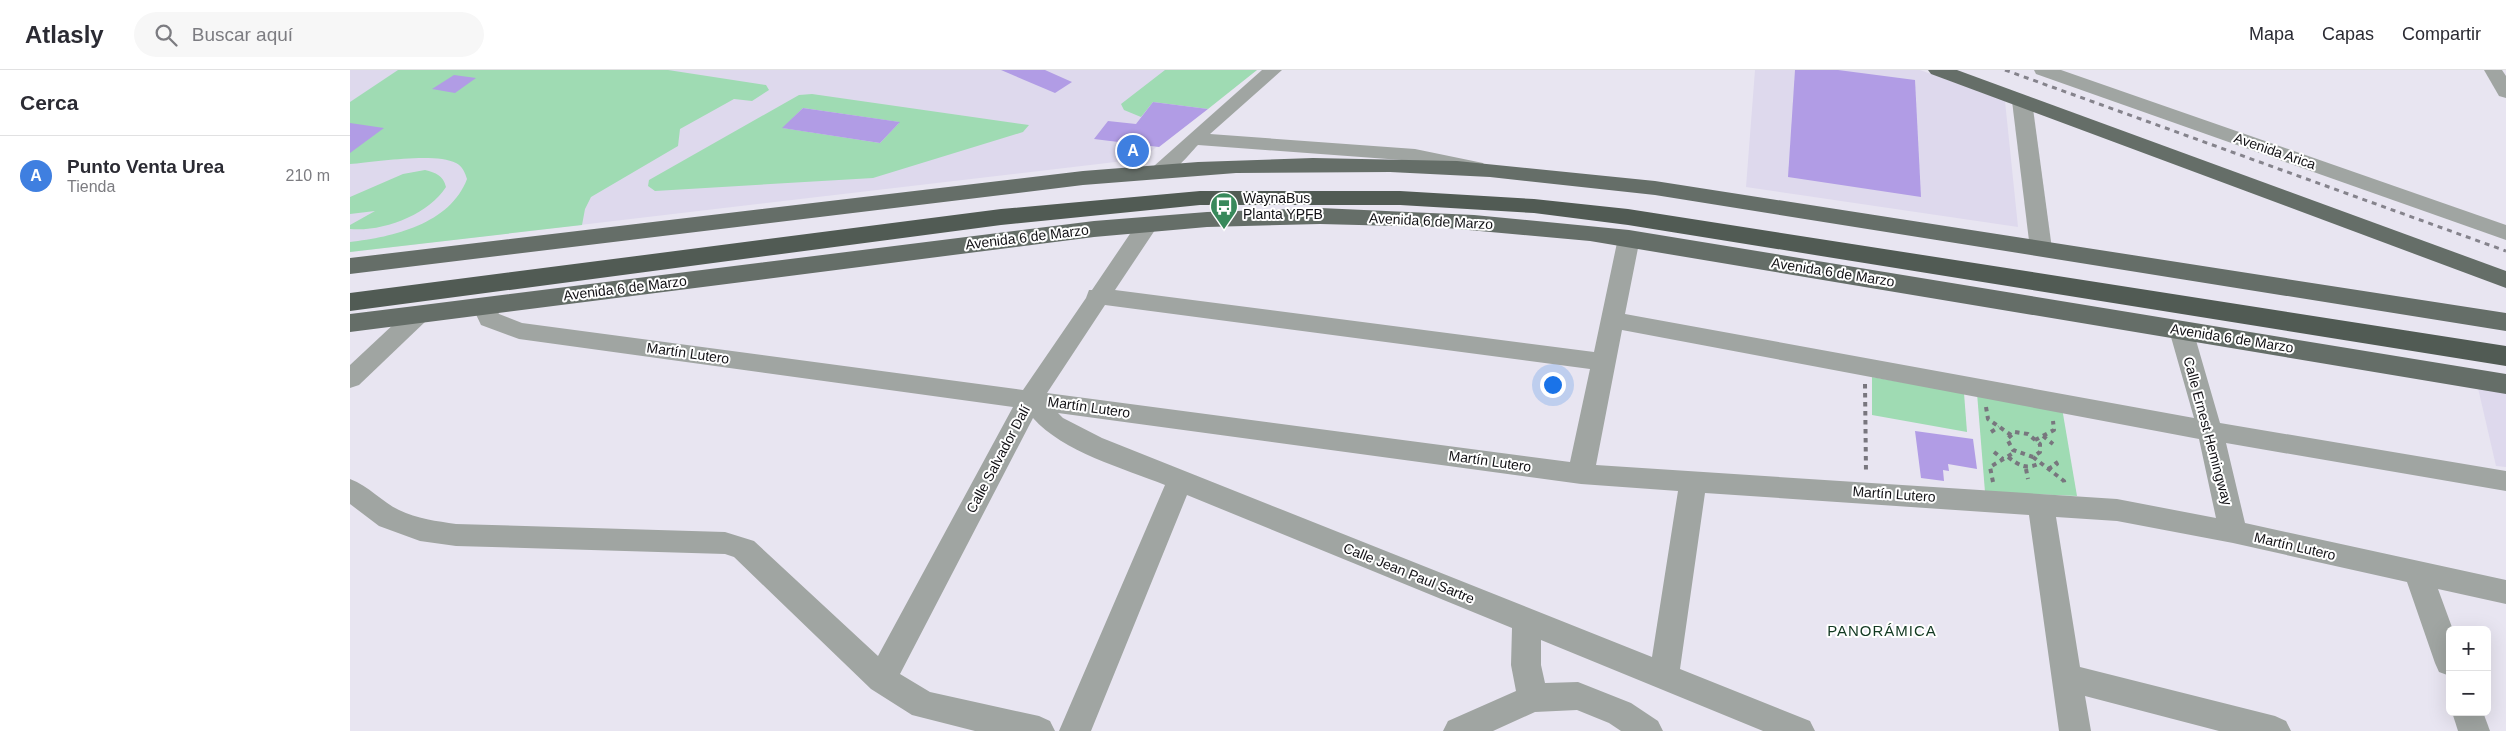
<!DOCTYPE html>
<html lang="es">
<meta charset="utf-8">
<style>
body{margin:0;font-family:Arial,sans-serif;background:#f7f7f7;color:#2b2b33}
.controls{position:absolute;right:15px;bottom:15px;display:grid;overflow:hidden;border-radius:8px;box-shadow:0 5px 20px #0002}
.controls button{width:45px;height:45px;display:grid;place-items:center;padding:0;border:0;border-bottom:1px solid #e1e1e2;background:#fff;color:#2b2b33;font:25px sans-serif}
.you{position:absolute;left:1202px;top:314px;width:18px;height:18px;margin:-12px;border:4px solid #fff;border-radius:50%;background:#1a73e8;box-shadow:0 0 0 8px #1a73e833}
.badge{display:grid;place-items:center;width:32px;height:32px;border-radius:50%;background:#38895b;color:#fff;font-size:16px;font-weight:700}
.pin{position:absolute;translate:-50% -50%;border:2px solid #fff;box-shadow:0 1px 5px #0006}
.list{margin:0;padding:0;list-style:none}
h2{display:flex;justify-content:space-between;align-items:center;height:65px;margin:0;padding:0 20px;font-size:21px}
h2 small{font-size:16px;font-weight:400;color:#7c7c81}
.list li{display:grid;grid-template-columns:32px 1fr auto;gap:15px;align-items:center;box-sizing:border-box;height:80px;padding:0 20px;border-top:1px solid #e1e1e2}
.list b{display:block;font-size:19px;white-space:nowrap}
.list p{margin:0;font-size:16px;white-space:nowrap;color:#7c7c81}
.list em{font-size:16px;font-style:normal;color:#7c7c81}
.icon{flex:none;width:28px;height:28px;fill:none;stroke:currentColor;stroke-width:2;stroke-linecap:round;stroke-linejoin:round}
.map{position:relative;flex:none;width:2156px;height:661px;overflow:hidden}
header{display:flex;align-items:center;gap:30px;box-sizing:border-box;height:70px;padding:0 25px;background:#fff;border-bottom:1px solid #e1e1e2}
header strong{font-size:24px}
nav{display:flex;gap:28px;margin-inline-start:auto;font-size:18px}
.search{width:350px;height:45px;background:#f7f7f7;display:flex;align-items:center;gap:12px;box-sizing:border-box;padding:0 18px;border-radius:28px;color:#7c7c81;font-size:19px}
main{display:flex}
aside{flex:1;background:#fff}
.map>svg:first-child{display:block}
.built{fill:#ded9ed}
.green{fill:#9fdbb3;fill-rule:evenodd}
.building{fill:#b19ce5}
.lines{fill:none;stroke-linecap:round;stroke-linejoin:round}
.path{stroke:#78767e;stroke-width:4;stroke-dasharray:4.5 4.5;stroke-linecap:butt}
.minor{fill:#a0a5a2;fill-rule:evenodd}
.major{fill:#656e68;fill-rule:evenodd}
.highway{fill:#515b54;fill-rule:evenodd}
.rail{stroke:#85838c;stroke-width:3;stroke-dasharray:5 5;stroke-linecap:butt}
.labels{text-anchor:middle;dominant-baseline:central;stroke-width:4;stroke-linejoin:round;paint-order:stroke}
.street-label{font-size:14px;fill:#121115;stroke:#fff}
.poi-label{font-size:14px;fill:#121115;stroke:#fff;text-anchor:start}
.neighbourhood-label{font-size:15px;letter-spacing:1px;fill:#123922;stroke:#fff}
</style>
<header>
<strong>Atlasly</strong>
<div class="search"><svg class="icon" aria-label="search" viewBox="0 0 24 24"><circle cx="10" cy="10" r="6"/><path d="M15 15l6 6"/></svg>Buscar aquí</div>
<nav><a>Mapa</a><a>Capas</a><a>Compartir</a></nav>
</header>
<main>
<aside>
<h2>Cerca<small></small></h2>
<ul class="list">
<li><span class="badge" style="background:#3f7fe0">A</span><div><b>Punto Venta Urea</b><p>Tienda</p></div><em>210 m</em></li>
</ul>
</aside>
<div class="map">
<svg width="2156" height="661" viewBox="0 0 2156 661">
<rect width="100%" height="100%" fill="#e8e5f1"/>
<g class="built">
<path d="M0 0H907L791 89 0 182Z"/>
<path d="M1405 0H1570L1655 31 1668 157 1396 117Z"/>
<path d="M2128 318 2156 322V397L2146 396Z"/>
</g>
<g class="green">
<path d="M48 0H318L416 15 419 20 402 31 384 29 330 59 328 76 241 127 235 139 232 155 0 182V172C43 167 100 154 117 109 115 102 112 96 106 93 85 82 25 92 0 94V32Z"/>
<path d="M815 0H907L858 39 803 32 791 47 774 40 771 34Z"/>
<path d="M462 24 679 55 673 62 523 108 305 121 298 116 299 110 449 25ZM453 38 549 52V53L530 73 433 58Z"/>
<path d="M75 100C86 103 93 105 96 117 78 145 33 162 0 159V155L25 141 0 144V127L53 104Z"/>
<path d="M1522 307 1614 323 1617 362 1522 345Z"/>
<path d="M1627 323 1712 338 1727 426 1635 422Z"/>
</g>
<g class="building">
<path d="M651 0H695L722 12 705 23Z"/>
<path d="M1445 0H1488L1565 10 1571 127 1438 107Z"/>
<path d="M104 5 126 8 105 23 82 19Z"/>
<path d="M803 32 858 39 809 77 744 69 758 51 786 54Z"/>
<path d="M453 38 550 52 530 73 432 58Z"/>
<path d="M0 53 34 58 0 83Z"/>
<path d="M1565 361 1623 369 1627 399 1598 394 1599 401 1593 400 1594 411 1571 408Z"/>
</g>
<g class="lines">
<g class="path">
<path d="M1515 314 1516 403"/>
<path d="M1636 337 1638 349 1661 365"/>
<path d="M1641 362 1649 357"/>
<path d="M1665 362 1678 364 1690 374V382L1683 387 1663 380 1657 369Z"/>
<path d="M1693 366 1703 374"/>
<path d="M1685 370 1704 360 1703 351"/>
<path d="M1644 382 1653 389"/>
<path d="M1658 387C1670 396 1676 400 1690 393"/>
<path d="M1683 387 1714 411 1715 416"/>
<path d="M1676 399 1678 409"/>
<path d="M1698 399 1707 394 1705 391"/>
<path d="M1643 412 1640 397 1665 382"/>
</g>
<g class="minor">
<path d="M912 0H932L860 64 1065 79 1133 93 1136 97 1133 101 1126 103 1065 91 848 75C836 87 822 109 804 104L801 100 804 96Z"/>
<path d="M1684 0H1711L2156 155V170L1686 4Z"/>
<path d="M2134 0H2152L2156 6V28L2149 26Z"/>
<path d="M1672 25 1679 27 1682 31 1702 179 1699 184 1691 186 1683 184 1680 179 1662 31 1665 27Z"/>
<path d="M798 147 806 149 809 154 765 220 1244 282 1268 168 1271 163 1279 161 1287 163 1290 168 1275 244 1844 348 1819 260 1823 254 1831 252 1839 254 1843 260 1870 353 2156 401V421L1876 373 1895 453 2156 510V534L2088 519 2103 560H2100V606L2089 602 2085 593 2057 512 1883 473 1767 451 1706 447 1730 597 1925 646 1936 651 1941 661H1869L1735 626 1741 661H1709L1679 445 1355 423 1330 599 1460 651 1465 661H1413L1191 570V595L1195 613 1228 612 1281 633 1308 651 1313 661H1271L1259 653 1227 640 1185 642 1143 661H1093L1098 651 1166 621 1161 595 1162 558 837 425 741 661H709L815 415C773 398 713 382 683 348L550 604 580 622 689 646 700 651 705 661H625L562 645 521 619 384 487 375 484 106 476 70 471 29 456 0 434V409C19 416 32 432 49 440 67 449 87 451 106 454L375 462 404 471 528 586 663 337 169 269 131 255 122 236 126 230 134 228 142 230 149 244 172 253 673 320 736 228 739 220H742L790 149ZM755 235 1240 299 1220 392 697 323ZM1272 260 1849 369 1866 448 1767 429 1246 395ZM708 343 1231 414 1328 421 1302 587 752 368 713 348Z"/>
<path d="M69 236 77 238 81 244 77 250 9 315 0 318V295L61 238Z"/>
<path d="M2102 642H2133L2140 661H2108Z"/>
</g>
<g class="major">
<path d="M1578 0H1607L2156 201V218L1581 4Z"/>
<path d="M963 88 1107 91 1305 111 2156 243V261L1305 125 1140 107 1040 102 886 103 733 115 0 204V188L733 101 848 92Z"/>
<path d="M970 138 1124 145 1279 160 2156 304V324L1240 171 1086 157 970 154 857 157 744 167 0 262V244L65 236 744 151 857 142Z"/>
</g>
<path class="highway" d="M850 121H1050L1184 129 1278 139 2156 276V296L1278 155 1184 143 1050 135H850L651 155 0 241V223L651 139Z"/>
<path class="rail" d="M1655 0 2156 181"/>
</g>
<defs>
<g id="bus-pin" transform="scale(1.4375)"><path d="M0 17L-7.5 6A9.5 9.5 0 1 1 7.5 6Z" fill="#38895b" stroke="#fff"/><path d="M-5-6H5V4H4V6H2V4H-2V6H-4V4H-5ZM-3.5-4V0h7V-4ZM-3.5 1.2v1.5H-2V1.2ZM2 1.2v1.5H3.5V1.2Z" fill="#fff"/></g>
</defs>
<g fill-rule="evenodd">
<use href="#bus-pin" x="874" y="136"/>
</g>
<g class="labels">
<g class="street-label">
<text transform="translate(1925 81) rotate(19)">Avenida Arica</text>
<text transform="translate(1081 151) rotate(3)">Avenida 6 de Marzo</text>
<text transform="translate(677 167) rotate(-7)">Avenida 6 de Marzo</text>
<text transform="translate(1483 202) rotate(9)">Avenida 6 de Marzo</text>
<text transform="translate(275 218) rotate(-7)">Avenida 6 de Marzo</text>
<text transform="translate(1882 268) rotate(9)">Avenida 6 de Marzo</text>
<text transform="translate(338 283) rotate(8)">Martín Lutero</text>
<text transform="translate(739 337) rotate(8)">Martín Lutero</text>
<text transform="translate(1858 361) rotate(75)">Calle Ernest Hemingway</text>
<text transform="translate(648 389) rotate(-62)">Calle Salvador Dalí</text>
<text transform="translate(1140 391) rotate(8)">Martín Lutero</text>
<text transform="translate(1544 424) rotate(4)">Martín Lutero</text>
<text transform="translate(1945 476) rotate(13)">Martín Lutero</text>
<text transform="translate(1059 503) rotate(22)">Calle Jean Paul Sartre</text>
</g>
<g class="poi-label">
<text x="893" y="128">WaynaBus<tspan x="893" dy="16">Planta YPFB</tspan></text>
</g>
<g class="neighbourhood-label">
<text x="1532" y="560">PANORÁMICA</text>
</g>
</g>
</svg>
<div class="controls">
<button>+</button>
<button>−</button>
</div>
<div class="you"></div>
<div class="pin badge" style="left:783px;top:81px;background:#3f7fe0">A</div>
</div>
</main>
